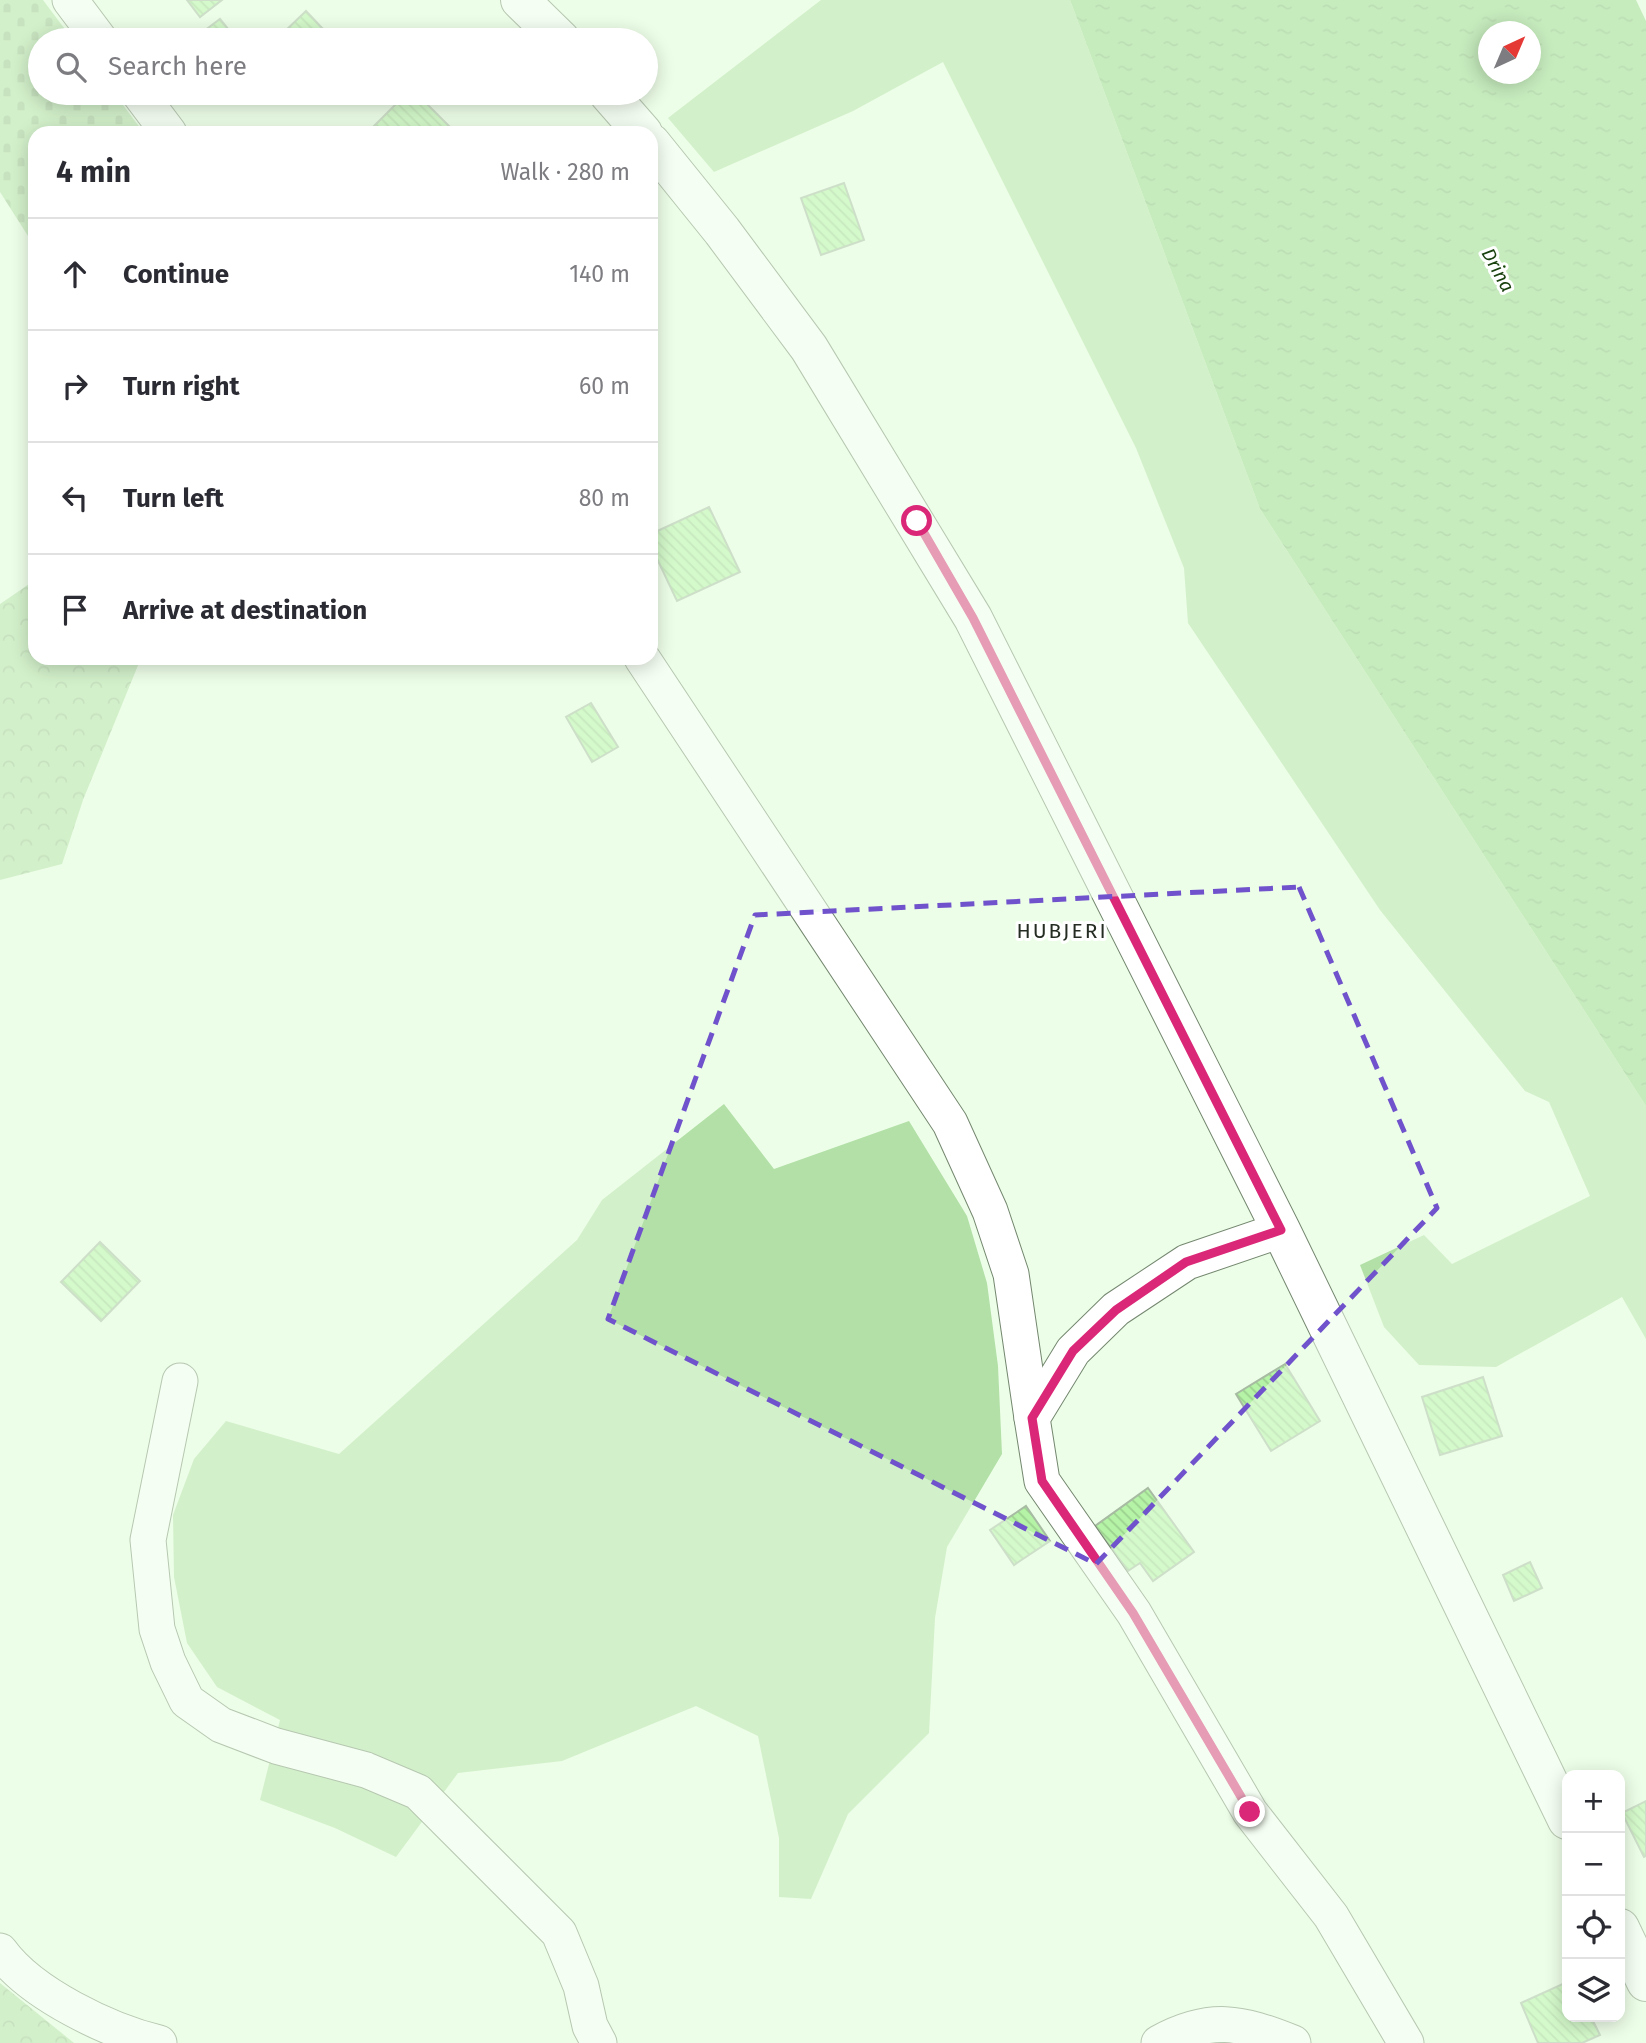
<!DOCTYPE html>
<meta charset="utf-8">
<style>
body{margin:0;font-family:"Fira Sans",sans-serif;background:#f2f2f3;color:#2b2b33}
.controls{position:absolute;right:21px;bottom:21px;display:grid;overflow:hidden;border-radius:14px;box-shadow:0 4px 18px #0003}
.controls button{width:63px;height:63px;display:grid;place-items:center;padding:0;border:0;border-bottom:2px solid #e1e1e2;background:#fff;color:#2b2b33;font:35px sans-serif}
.compass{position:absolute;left:1478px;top:21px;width:63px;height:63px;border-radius:50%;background:#fff;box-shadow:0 4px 18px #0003;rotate:44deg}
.stop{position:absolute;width:21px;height:21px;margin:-16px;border:5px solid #db2777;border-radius:50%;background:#fff}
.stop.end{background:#db2777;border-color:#fff;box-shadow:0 2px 7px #0008}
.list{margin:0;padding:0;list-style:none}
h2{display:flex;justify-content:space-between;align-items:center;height:91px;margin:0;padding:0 28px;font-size:30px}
h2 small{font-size:23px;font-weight:400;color:#7c7c81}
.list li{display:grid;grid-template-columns:46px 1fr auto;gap:21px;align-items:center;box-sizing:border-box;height:112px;padding:0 28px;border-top:2px solid #e1e1e2}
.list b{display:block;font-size:26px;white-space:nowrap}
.list em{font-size:23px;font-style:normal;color:#7c7c81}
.icon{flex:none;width:38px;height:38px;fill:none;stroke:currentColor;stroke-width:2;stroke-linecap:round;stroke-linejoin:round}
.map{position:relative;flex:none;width:1646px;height:2043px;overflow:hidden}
.search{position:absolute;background:#fff;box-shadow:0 4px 18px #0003;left:28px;top:28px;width:630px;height:77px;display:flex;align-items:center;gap:18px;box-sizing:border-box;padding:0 24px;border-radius:38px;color:#7c7c81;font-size:26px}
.panel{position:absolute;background:#fff;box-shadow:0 4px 18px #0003;left:28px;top:126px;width:630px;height:539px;border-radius:21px}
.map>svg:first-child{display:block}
.green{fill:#b2e0a7}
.forest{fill:url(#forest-crowns)}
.cemetery{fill:url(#cemetery-stones)}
.water{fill:url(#water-ripples);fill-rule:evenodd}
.building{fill:url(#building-back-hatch);stroke:#a6bba2;stroke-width:2}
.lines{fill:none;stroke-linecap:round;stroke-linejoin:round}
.minor-casing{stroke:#74876f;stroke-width:37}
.tertiary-casing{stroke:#74876f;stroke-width:40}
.minor{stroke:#fff;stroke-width:35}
.tertiary{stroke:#fff;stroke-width:38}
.route{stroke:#db2777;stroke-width:9}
.marked{fill:none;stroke:#6f52cc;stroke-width:5;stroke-dasharray:14 9;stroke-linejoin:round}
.labels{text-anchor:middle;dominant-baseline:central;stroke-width:6;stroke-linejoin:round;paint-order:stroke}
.water-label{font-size:19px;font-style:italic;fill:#1a420f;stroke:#fff}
.quarter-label{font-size:21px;letter-spacing:2px;fill:#252d23;stroke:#fff}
</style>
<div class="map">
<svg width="1646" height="2043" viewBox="0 0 1646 2043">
<defs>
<pattern id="forest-crowns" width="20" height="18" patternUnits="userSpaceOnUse" patternTransform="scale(1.75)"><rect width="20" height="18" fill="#b2e0a7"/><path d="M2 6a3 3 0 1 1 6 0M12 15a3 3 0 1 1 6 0" fill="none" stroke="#99c08f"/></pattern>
<pattern id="cemetery-stones" width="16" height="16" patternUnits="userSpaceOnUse" patternTransform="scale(1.75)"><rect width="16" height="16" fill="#b2e0a7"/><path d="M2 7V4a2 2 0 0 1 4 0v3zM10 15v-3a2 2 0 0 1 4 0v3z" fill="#99c08f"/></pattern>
<pattern id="water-ripples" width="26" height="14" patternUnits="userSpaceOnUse" patternTransform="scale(1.75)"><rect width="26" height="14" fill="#98d68a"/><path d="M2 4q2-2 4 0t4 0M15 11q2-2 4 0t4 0" fill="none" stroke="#83b877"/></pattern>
<pattern id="building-back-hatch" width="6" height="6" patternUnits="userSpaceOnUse" patternTransform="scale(1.75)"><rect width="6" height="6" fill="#b5f3a6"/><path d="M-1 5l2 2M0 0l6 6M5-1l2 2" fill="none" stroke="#9cd18f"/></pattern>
</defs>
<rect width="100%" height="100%" fill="#edfee8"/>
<g class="green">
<path d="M821 0H1070L1260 509 1646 1106V1339L1622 1297 1496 1367 1419 1365 1384 1327 1360 1265 1424 1235 1452 1264 1590 1196 1549 1102 1525 1091 1380 910 1188 623 1184 568 1136 448 943 62 853 111 714 172 668 118Z"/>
<path d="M724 1104 774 1169 909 1121 967 1216 987 1283 998 1366 1002 1454 947 1547 935 1618 929 1733 848 1814 811 1899 779 1897V1838L758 1736 696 1706 562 1761 458 1773 396 1857 335 1828 260 1800 280 1720 217 1687 187 1643 174 1577 173 1515 194 1459 226 1421 339 1454 577 1240 602 1200Z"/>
</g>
<g class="forest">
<path d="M35 580V658H141L83 800 62 864 0 880V604Z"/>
<path d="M0 1983 74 2043H0Z"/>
</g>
<path class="cemetery" d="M0 0H43L73 40H40V93H114L144 133H35V247L0 192Z"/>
<path class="water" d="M1070 0H1636L1646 21V1106L1260 509ZM1488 32H1530V74H1488Z"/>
<g class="building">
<path d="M187 0H222L200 17Z"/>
<path d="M306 11 324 30 314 40H286L281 35Z"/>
<path d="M220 19 237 40H199L196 37Z"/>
<path d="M407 93H416L455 132 373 133 370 130Z"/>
<path d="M844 183 864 240 821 255 801 198Z"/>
<path d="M709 507 740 572 677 601 651 546V534Z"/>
<path d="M591 703 618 747 592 762 566 717Z"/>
<path d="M100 1242 140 1281 101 1321 61 1282Z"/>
<path d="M1285 1364 1320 1421 1271 1451 1236 1394Z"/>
<path d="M1483 1377 1502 1436 1440 1455 1422 1397Z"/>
<path d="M1148 1488 1194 1552 1153 1581 1140 1563 1128 1571 1095 1526Z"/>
<path d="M1026 1506 1050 1541 1014 1565 990 1530Z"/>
<path d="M1530 1562 1542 1588 1514 1601 1503 1575Z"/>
<path d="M1646 1801V1856L1644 1857 1622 1813Z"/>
<path d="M1567 1982V2017H1591L1600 2035 1582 2043H1538L1521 2003Z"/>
</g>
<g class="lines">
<g class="minor-casing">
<g id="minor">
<path d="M70 0 100 40"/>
<path d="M139 93 169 133"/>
<path d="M642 658 950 1123 990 1211 1011 1274 1032 1418"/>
<path d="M1281 1230 1187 1262 1116 1309 1073 1351 1032 1418 1042 1481 1134 1613 1250 1812 1331 1916 1406 2043"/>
<path d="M180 1381 148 1540 157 1629 168 1662 187 1701 221 1725 276 1746 366 1770 418 1792 559 1933 581 1986 590 2026 599 2043"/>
<path d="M0 1951C31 1994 109 2031 159 2043"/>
<path d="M1159 2043C1210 2015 1241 2022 1293 2043"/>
</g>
</g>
<g class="tertiary-casing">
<g id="tertiary">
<path d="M520 0 561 40"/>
<path d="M608 93 643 133"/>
<path d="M651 143 722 231 809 348 973 618 1281 1230 1567 1820"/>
<path d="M1620 1928 1646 1982"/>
</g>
</g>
<use href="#minor" class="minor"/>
<use href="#tertiary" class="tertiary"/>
</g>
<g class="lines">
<path class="route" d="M917 521 973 618 1281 1230 1186 1262 1116 1310 1073 1351 1032 1418 1042 1481 1133 1613 1250 1812"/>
</g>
<path d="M0 0H1646V2043H0ZM1299 887 1437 1208 1096 1564 608 1319 755 915Z" fill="#edfee8" fill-opacity=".55" fill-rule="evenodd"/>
<path class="marked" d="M1299 887 1437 1208 1096 1564 608 1319 755 915Z"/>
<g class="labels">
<g class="water-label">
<text transform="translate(1498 270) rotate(61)">Drina</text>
</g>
<g class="quarter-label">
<text x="1062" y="931">HUBJERI</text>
</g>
</g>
</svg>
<div class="controls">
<button>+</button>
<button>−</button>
<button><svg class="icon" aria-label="locate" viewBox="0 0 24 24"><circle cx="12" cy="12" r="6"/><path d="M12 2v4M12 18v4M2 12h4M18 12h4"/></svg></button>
<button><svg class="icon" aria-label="layers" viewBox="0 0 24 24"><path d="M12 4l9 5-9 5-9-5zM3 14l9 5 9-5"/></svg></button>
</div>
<svg class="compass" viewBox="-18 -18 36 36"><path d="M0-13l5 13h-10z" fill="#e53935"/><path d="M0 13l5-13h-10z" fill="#7c7c81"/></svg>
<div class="stop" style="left:917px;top:521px"></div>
<div class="stop end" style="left:1250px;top:1812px"></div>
<div class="search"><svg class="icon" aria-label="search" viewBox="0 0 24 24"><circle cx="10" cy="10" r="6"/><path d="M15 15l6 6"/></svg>Search here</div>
<section class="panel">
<h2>4 min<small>Walk · 280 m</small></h2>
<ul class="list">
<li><svg class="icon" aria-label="ahead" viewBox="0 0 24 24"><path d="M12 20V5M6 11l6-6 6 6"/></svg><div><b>Continue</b></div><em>140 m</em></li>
<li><svg class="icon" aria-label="right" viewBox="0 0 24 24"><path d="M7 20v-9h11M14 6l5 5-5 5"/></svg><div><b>Turn right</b></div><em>60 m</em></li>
<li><svg class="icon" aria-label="left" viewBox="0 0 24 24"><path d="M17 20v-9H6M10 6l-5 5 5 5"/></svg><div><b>Turn left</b></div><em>80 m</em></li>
<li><svg class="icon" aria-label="arrive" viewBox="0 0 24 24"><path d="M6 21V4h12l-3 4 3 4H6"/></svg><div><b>Arrive at destination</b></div></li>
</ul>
</section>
</div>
